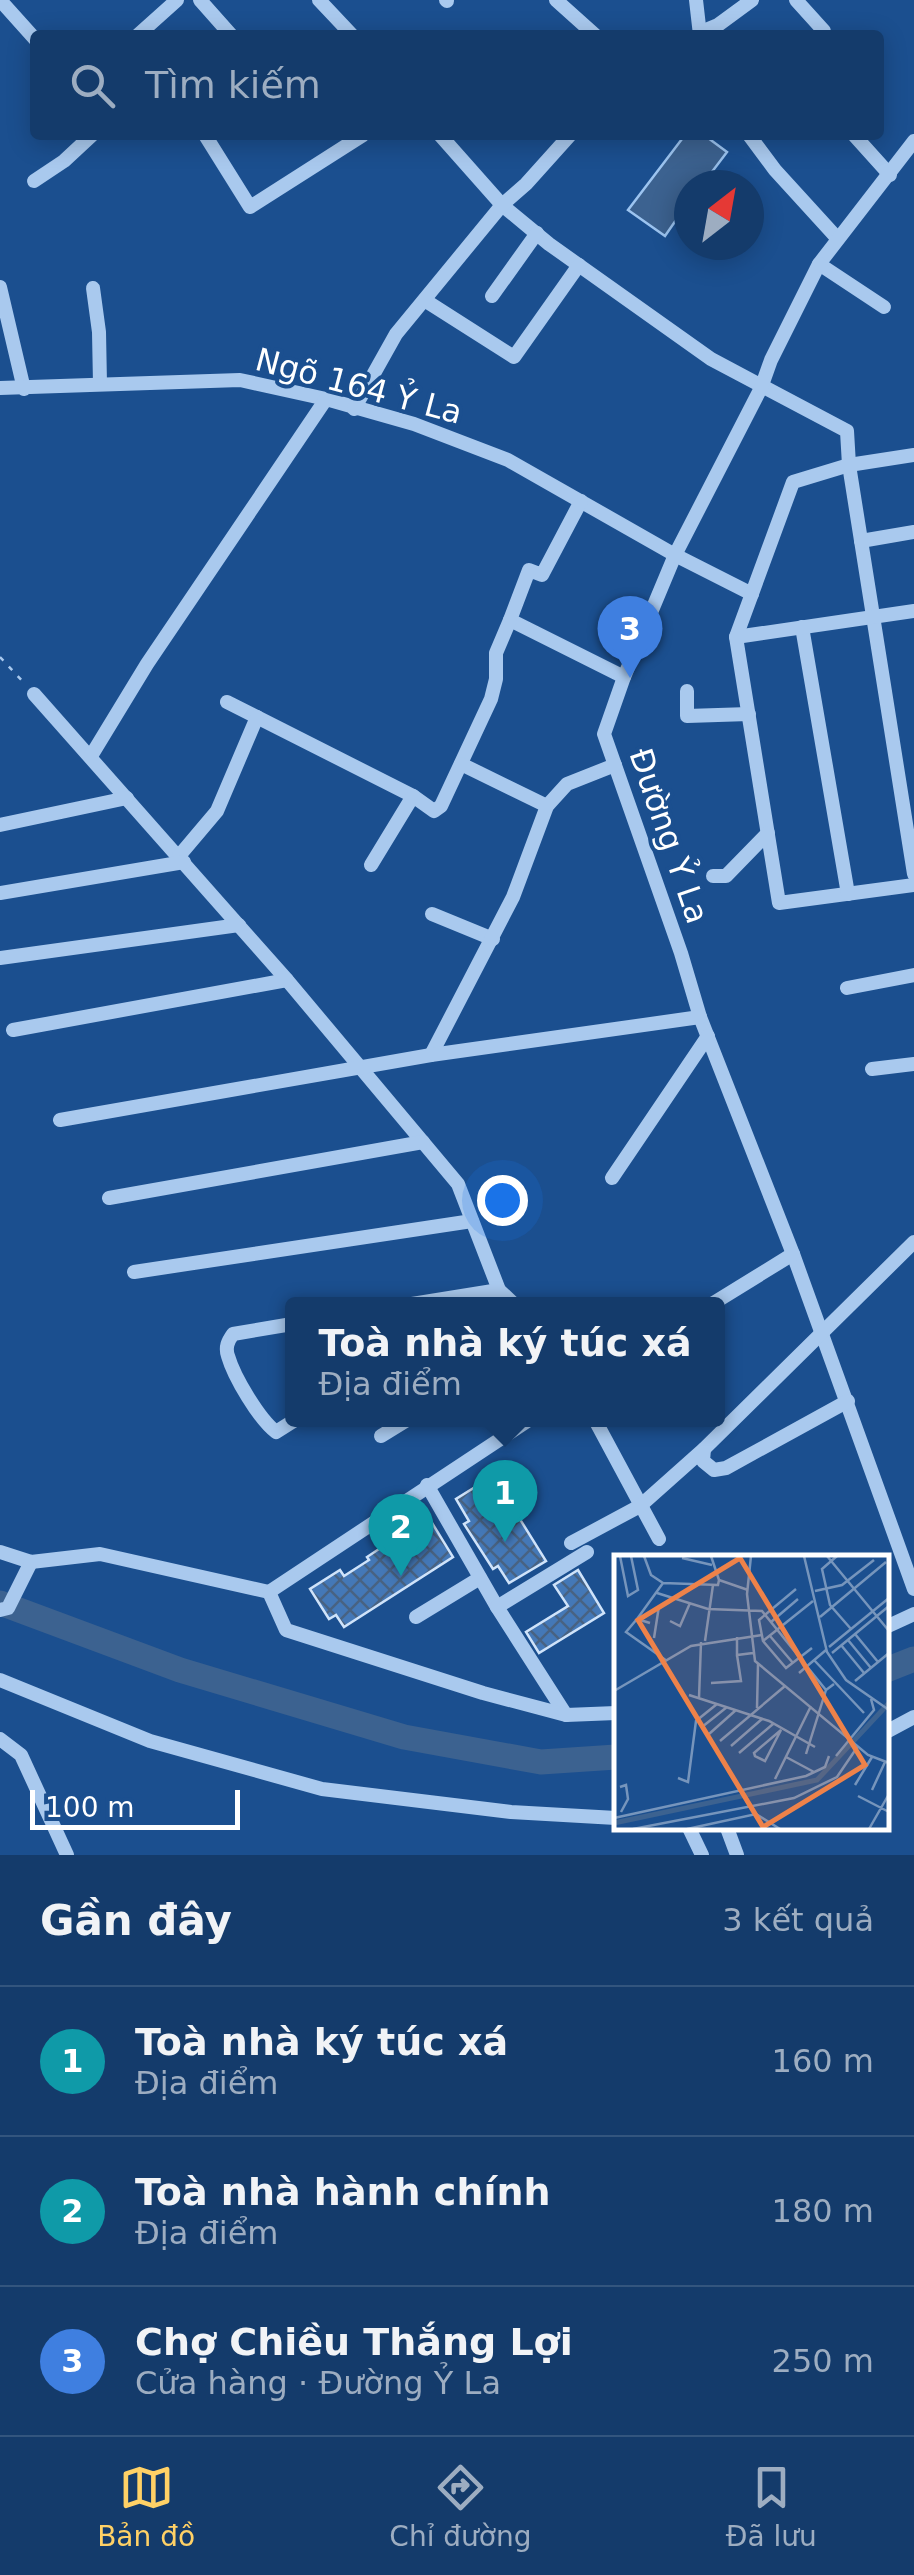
<!DOCTYPE html>
<html lang="vi">
<meta charset="utf-8">
<style>
body{margin:0;font-family:"DejaVu Sans",sans-serif;background:#214673;color:#f1f3f6}
.compass{position:absolute;left:674px;top:170px;width:90px;height:90px;border-radius:50%;background:#143b6b;box-shadow:0 5px 25px #0003;rotate:31deg}
.scale{position:absolute;left:30px;bottom:25px;width:210px;box-sizing:border-box;padding-left:10px;border:5px solid #fff;border-top:0;font-size:28px;line-height:35px;white-space:nowrap;color:#fff;-webkit-text-stroke:8px #1b4f8f;paint-order:stroke}
.you{position:absolute;left:502px;top:1200px;width:35px;height:35px;margin:-25px;border:8px solid #fff;border-radius:50%;background:#1a73e8;box-shadow:0 0 0 15px #1a73e833}
.badge{display:grid;place-items:center;width:65px;height:65px;border-radius:50%;background:#ffd166;color:#fff;font-size:32px;font-weight:700}
.pin{position:absolute;translate:-50% -82px;filter:drop-shadow(0 2px 5px #0008)}
.pin::after{content:'';position:absolute;top:52px;width:35px;height:30px;background:inherit;clip-path:polygon(0 0,100% 0,50% 100%)}
.popup{position:absolute;left:285px;top:1297px;width:440px;height:130px;box-sizing:border-box;display:grid;place-content:center;border-radius:10px;background:#143b6b;filter:drop-shadow(0 2px 8px #0005);font-size:32px;white-space:nowrap;color:#9dadc1}
.popup b{font-size:38px;color:#f1f3f6}
.popup::after{content:'';position:absolute;left:50%;top:100%;margin-left:-20px;border:20px solid transparent;border-top-color:#143b6b}
.list{margin:0;padding:0;list-style:none}
h2{display:flex;justify-content:space-between;align-items:center;height:130px;margin:0;padding:0 40px;font-size:42px}
h2 small{font-size:32px;font-weight:400;color:#9dadc1}
.list li{display:grid;grid-template-columns:65px 1fr auto;gap:30px;align-items:center;box-sizing:border-box;height:150px;padding:0 40px;border-top:2px solid #33557e}
.list b{display:block;font-size:38px;white-space:nowrap}
.list p{margin:0;font-size:32px;white-space:nowrap;color:#9dadc1}
.list em{font-size:32px;font-style:normal;color:#9dadc1}
.icon{flex:none;width:55px;height:55px;fill:none;stroke:currentColor;stroke-width:2;stroke-linecap:round;stroke-linejoin:round}
.map{position:relative;flex:none;width:914px;height:1855px;overflow:hidden}
.search{position:absolute;background:#143b6b;box-shadow:0 5px 25px #0003;left:30px;right:30px;top:30px;height:110px;display:flex;align-items:center;gap:25px;box-sizing:border-box;padding:0 35px;border-radius:10px;color:#9dadc1;font-size:38px}
.sheet{height:580px;background:#143b6b}
nav{display:flex;justify-content:space-around;align-items:center;box-sizing:border-box;height:140px;border-top:2px solid #33557e;background:#143b6b;font-size:28px;color:#9dadc1}
nav a{display:grid;justify-items:center;gap:5px}
nav .on{color:#ffd166}
.map>svg:first-child{display:block}
.water{fill:#3c6290;stroke:#9cc4f0;stroke-width:2.5}
.lines{fill:none;stroke-linecap:round;stroke-linejoin:round}
.river{stroke:#3c6290;stroke-width:25}
.building{fill:url(#building-cross-hatch);stroke:#cfe3fa;stroke-width:2.5}
.path{stroke:#a9c9ee;stroke-width:2.5;stroke-dasharray:5 8;stroke-linecap:butt}
.minor{stroke:#a9c9ee;stroke-width:14}
.labels{text-anchor:middle;dominant-baseline:central;stroke-width:8;stroke-linejoin:round;paint-order:stroke}
.street-label{font-size:32px;fill:#fff;stroke:#1b4f8f}
.inset-river{fill:none;stroke:#3c6290;stroke-width:5}
.inset-road{fill:none;stroke:#7695bc;stroke-width:2.5}
.view{fill:#ee8249;fill-opacity:0.15;stroke:#ee8249;stroke-width:5}
.inset-edge{fill:none;stroke:#fff;stroke-width:5}
</style>
<div class="map">
<svg width="914" height="1855" viewBox="0 0 914 1855">
<defs>
<pattern id="building-cross-hatch" width="8" height="8" patternUnits="userSpaceOnUse" patternTransform="scale(2.5)"><rect width="8" height="8" fill="#4478b7"/><path d="M0 0l8 8M0 8l8-8" fill="none" stroke="#486282"/></pattern>
</defs>
<rect width="100%" height="100%" fill="#1b4f8f"/>
<path class="water" d="M685 135H704L727 152 705 181 712 185H689V228L682 227 676 220 665 236 628 210Z"/>
<g class="lines">
<g class="river">
<path d="M0 1603 180 1670 404 1737 541 1762 616 1757"/>
<path d="M886 1670 914 1659"/>
</g>
</g>
<g class="building">
<path d="M493 1476 546 1561 509 1583 498 1566 493 1569 464 1524 469 1521 456 1499Z"/>
<path d="M429 1518 453 1557 344 1627 336 1615 329 1619 310 1589 340 1570 344 1576 369 1560 367 1557 382 1547 379 1543 410 1523 413 1528Z"/>
<path d="M578 1570 604 1613 539 1653 526 1632 568 1606 554 1585Z"/>
</g>
<g class="lines">
<path class="path" d="M0 657 26 685"/>
<g class="minor">
<path d="M0 0 35 39"/>
<path d="M200 0 231 35"/>
<path d="M319 0 352 35"/>
<path d="M446 0 447 1"/>
<path d="M556 0 595 35"/>
<path d="M696 0 700 35"/>
<path d="M796 0 824 31"/>
<path d="M701 32 718 25 752 0"/>
<path d="M138 35 177 0"/>
<path d="M205 135 250 207 363 135"/>
<path d="M440 135 502 205 549 244 711 359 847 431 849 465 914 874"/>
<path d="M749 135 775 170 837 238"/>
<path d="M854 135 890 175"/>
<path d="M914 141 819 264 771 360 761 388 675 555 624 677 604 734 681 953 700 1017 793 1254 914 1589"/>
<path d="M34 181 64 161 92 135"/>
<path d="M819 264 884 307"/>
<path d="M0 287 24 389"/>
<path d="M93 288 99 332 100 384"/>
<path d="M492 296 537 233"/>
<path d="M426 301 514 357 579 265"/>
<path d="M0 388 240 380 326 399 414 424 508 460 675 555 752 594"/>
<path d="M354 409 396 334 502 205 526 184 570 135"/>
<path d="M914 455 849 465 793 482 736 637 779 903 914 885"/>
<path d="M581 501 542 575 529 570 510 620 624 677"/>
<path d="M861 541 914 532"/>
<path d="M802 627 848 894"/>
<path d="M736 637 914 611"/>
<path d="M687 691V716L749 714"/>
<path d="M34 694 287 980 458 1184 499 1290 514 1304"/>
<path d="M227 702 413 796 434 811 441 806 491 699 496 679V653L510 620"/>
<path d="M91 756 147 664 326 399"/>
<path d="M461 764 547 806"/>
<path d="M0 825 127 798"/>
<path d="M179 856 217 811 257 717"/>
<path d="M371 865 413 796"/>
<path d="M713 876H726L768 833"/>
<path d="M0 893 184 862"/>
<path d="M432 914 493 939"/>
<path d="M0 958 239 925"/>
<path d="M847 988 914 975"/>
<path d="M13 1030 287 980"/>
<path d="M431 1055 513 897 547 806 567 784 615 765"/>
<path d="M872 1069 914 1064"/>
<path d="M60 1120 431 1055 700 1017"/>
<path d="M612 1178 708 1036"/>
<path d="M109 1198 423 1142"/>
<path d="M134 1272 472 1221"/>
<path d="M412 1304 499 1290"/>
<path d="M712 1304 793 1254"/>
<path d="M292 1324 233 1334C228 1341 225 1347 228 1356 234 1377 259 1419 276 1432L295 1420"/>
<path d="M595 1420 659 1539"/>
<path d="M381 1436 407 1420"/>
<path d="M704 1449 703 1461 714 1470 726 1468 848 1401"/>
<path d="M427 1485 497 1607 566 1715"/>
<path d="M571 1543 640 1506 704 1449 914 1242"/>
<path d="M0 1552 31 1562 100 1554 269 1592"/>
<path d="M269 1592 286 1630 483 1693 566 1715 616 1713"/>
<path d="M269 1592 529 1420"/>
<path d="M497 1607 587 1552"/>
<path d="M0 1610 8 1608 31 1562"/>
<path d="M416 1617 480 1578"/>
<path d="M886 1627 914 1614"/>
<path d="M0 1680 150 1741 322 1789 511 1812 616 1818"/>
<path d="M886 1732 914 1717"/>
<path d="M0 1739 21 1755 67 1855"/>
<path d="M689 1828 702 1855"/>
<path d="M727 1828 737 1855"/>
</g>
</g>
<g class="labels">
<g class="street-label">
<text transform="translate(359 386) rotate(15)">Ngõ 164 Ỷ La</text>
<text transform="translate(669 836) rotate(71)">Đường Ỷ La</text>
</g>
</g>
<g transform="translate(614 1555)">
<rect width="275" height="275" fill="#1b4f8f"/>
<path class="inset-river" d="M0 268 203 225 275 148"/>
<path class="inset-road" d="M6 1 14 41 24 35 17 1M30 1 37 20 49 28M97 1 105 25 134 35M137 1 133 39 141 106 254 200 275 208M190 1 213 97 232 125 275 155M213 1 275 76M223 1 208 14 216 50 237 74M68 3 98 10M49 28 104 30 105 25M182 34 145 65 149 86 172 113 198 93M201 36 228 30 260 5M43 38 94 54 148 56 212 135M206 62 272 7M23 64 12 77 53 106M56 66 66 71 76 48M157 67 184 44M36 68 23 64 49 28M241 79 264 107M156 81 179 108M123 82V100L139 98M40 83 45 51M234 85 257 113M91 86 99 30M149 86 199 46M227 90 250 118M215 92 275 43M218 98 275 51M200 105 250 158M185 118 212 95M241 126 275 98M97 128 127 126 123 100M0 136 77 91 148 80M75 140 155 166 201 192M85 143 87 87M143 153 144 109M88 172 113 152M167 175 151 206 141 201 140 198ZM95 179 122 155M106 186 171 131M117 191 148 164M125 198 159 169M192 199 212 135 220 129M222 201 260 155 257 144M172 202 200 217M64 223 74 227 82 166 103 149M161 224 197 151M241 230 258 202M6 232 12 230 14 244 7 257M258 235 271 207M244 241 275 257M0 263 192 221 211 212 215 201M19 274 180 243 223 222 244 191M73 274 142 259 166 274M255 274 275 239"/>
<path class="view" d="M126 3 251 210 149 272 24 65Z"/>
<rect width="275" height="275" class="inset-edge"/>
</g>
</svg>
<svg class="compass" viewBox="-18 -18 36 36"><path d="M0-13l5 13h-10z" fill="#e53935"/><path d="M0 13l5-13h-10z" fill="#9dadc1"/></svg>
<div class="scale">100 m</div>
<div class="you"></div>
<div class="pin badge" style="left:505px;top:1542px;background:#0f9aa8">1</div>
<div class="popup"><b>Toà nhà ký túc xá</b>Địa điểm</div>
<div class="pin badge" style="left:401px;top:1576px;background:#0f9aa8">2</div>
<div class="pin badge" style="left:630px;top:678px;background:#3f7fe0">3</div>
<div class="search"><svg class="icon" aria-label="search" viewBox="0 0 24 24"><circle cx="10" cy="10" r="6"/><path d="M15 15l6 6"/></svg>Tìm kiếm</div>
</div>
<section class="sheet">
<h2>Gần đây<small>3 kết quả</small></h2>
<ul class="list">
<li><span class="badge" style="background:#0f9aa8">1</span><div><b>Toà nhà ký túc xá</b><p>Địa điểm</p></div><em>160 m</em></li>
<li><span class="badge" style="background:#0f9aa8">2</span><div><b>Toà nhà hành chính</b><p>Địa điểm</p></div><em>180 m</em></li>
<li><span class="badge" style="background:#3f7fe0">3</span><div><b>Chợ Chiều Thắng Lợi</b><p>Cửa hàng · Đường Ỷ La</p></div><em>250 m</em></li>
</ul>
</section>
<nav>
<a class="on"><svg class="icon" aria-label="map" viewBox="0 0 24 24"><path d="M3 6l6-2 6 2 6-2v14l-6 2-6-2-6 2zM9 4v14M15 6v14"/></svg>Bản đồ</a>
<a><svg class="icon" aria-label="directions" viewBox="0 0 24 24"><path d="M12 3l9 9-9 9-9-9zM9 14v-3h6M13 9l2 2-2 2"/></svg>Chỉ đường</a>
<a><svg class="icon" aria-label="saved" viewBox="0 0 24 24"><path d="M7 4h10v16l-5-4-5 4z"/></svg>Đã lưu</a>
</nav>
